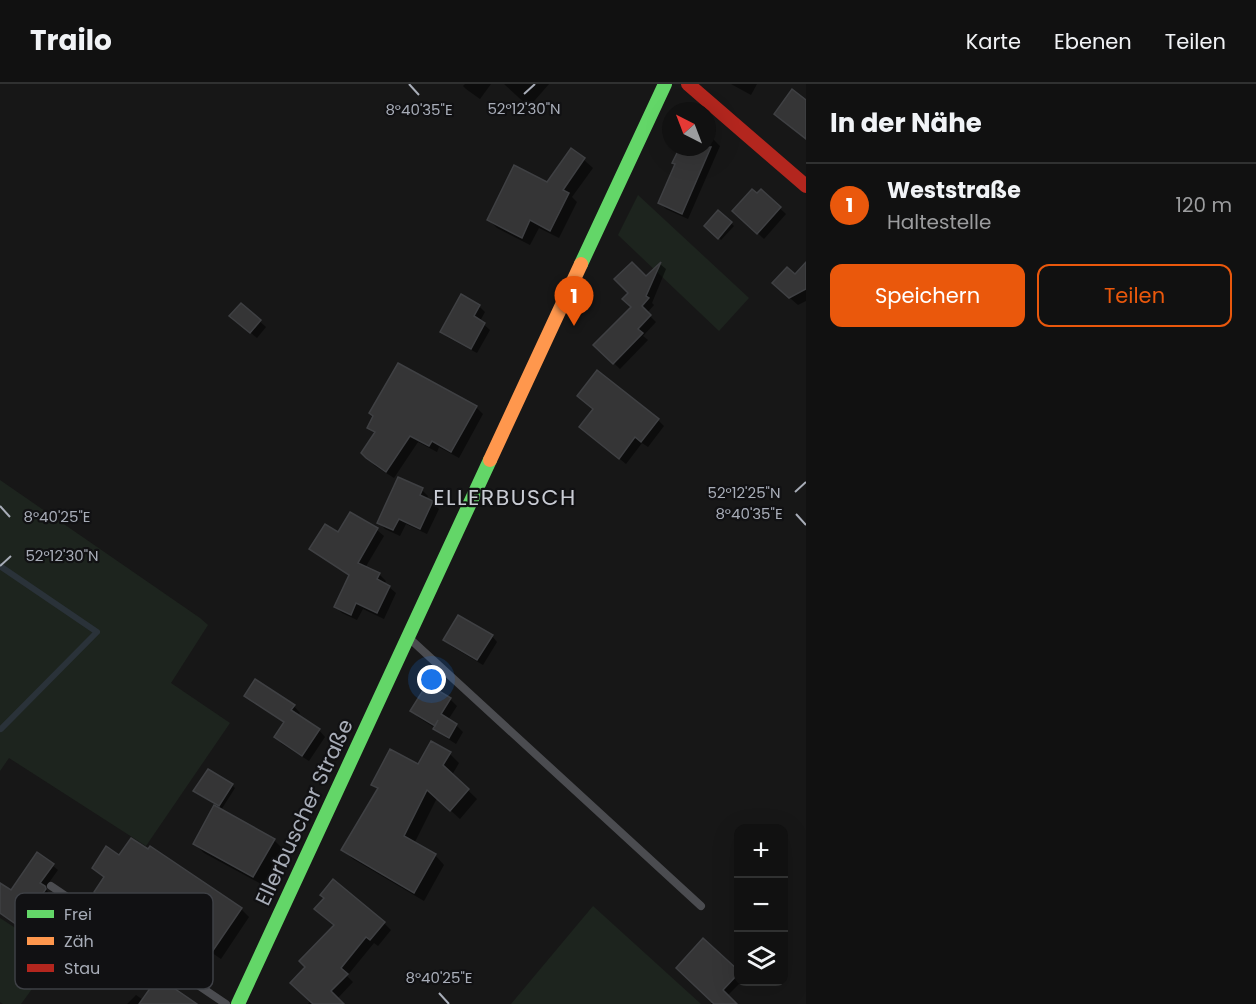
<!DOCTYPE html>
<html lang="de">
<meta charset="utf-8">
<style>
body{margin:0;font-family:Poppins,sans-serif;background:#1a1a1a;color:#f1f3f6}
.controls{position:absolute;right:18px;bottom:18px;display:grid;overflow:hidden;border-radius:12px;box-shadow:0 6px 24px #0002}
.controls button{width:54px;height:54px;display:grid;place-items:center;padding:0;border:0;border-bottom:2px solid #303131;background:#111;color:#f1f3f6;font:30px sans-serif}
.compass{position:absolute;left:662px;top:18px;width:54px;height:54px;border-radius:50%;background:#111;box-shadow:0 6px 24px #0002;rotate:318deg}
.you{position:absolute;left:432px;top:596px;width:21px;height:21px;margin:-15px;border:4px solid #fff;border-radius:50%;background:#1a73e8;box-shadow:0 0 0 9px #1a73e833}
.badge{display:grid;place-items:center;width:39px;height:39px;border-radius:50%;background:#ea580c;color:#fff;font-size:20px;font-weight:700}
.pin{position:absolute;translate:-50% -50px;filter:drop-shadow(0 2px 3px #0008)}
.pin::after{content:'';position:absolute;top:32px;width:21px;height:18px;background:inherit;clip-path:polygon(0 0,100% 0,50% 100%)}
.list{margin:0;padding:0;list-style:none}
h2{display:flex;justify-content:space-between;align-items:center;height:78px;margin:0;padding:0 24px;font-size:26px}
h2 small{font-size:20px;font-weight:400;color:#9c9d9f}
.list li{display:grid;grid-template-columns:39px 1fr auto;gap:18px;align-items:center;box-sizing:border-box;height:84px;padding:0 24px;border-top:2px solid #303131}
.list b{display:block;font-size:22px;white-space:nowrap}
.list p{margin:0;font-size:20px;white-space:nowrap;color:#9c9d9f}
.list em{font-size:20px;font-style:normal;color:#9c9d9f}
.actions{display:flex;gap:12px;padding:18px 24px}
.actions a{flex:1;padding:14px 0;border:2px solid #ea580c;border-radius:12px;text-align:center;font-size:21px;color:#ea580c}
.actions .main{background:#ea580c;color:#fff}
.icon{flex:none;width:33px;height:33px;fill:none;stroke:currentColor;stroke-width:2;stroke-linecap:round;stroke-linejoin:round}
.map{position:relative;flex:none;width:806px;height:920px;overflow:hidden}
header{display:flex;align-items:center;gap:36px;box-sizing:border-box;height:84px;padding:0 30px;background:#111;border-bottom:2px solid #303131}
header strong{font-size:28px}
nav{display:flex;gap:33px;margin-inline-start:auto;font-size:21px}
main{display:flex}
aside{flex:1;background:#111}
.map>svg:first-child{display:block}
.green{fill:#1d241e}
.shadow{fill:#0007}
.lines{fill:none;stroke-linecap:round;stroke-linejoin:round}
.stream{stroke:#2a3239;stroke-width:6}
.building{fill:#353536;stroke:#3f4043;stroke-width:1.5}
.lane{stroke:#4b4c50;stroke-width:8}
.fast{stroke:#63d668;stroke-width:14}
.slow{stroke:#ff974d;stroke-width:14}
.jam{stroke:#b3261e;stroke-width:14}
.ticks{fill:none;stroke:#a8adb8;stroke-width:2}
.labels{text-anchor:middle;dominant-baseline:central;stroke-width:4.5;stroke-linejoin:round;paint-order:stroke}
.street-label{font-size:21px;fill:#a8adb8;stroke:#111113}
.neighbourhood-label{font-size:22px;letter-spacing:1.5px;fill:#c9ccd4;stroke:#111113}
.key{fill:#111113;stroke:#3e4045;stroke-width:1.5}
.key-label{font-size:16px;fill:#a8adb8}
.ticks-label{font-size:15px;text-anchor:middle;fill:#a8adb8;stroke:#111113;stroke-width:4.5;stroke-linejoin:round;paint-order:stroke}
</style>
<header>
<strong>Trailo</strong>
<nav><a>Karte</a><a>Ebenen</a><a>Teilen</a></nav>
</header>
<main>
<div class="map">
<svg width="806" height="920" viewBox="0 0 806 920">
<rect width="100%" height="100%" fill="#171717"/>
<g class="green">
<path d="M638 111 749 214 719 247 618 151Z"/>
<path d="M0 396 200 534 208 541 171 599 230 639 146 762 9 674 0 687Z"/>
<path d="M593 822 701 920H511Z"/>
<path d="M0 834 57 871 21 920H3L0 918Z"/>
</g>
<g class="shadow">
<path d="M465 0H491L480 15 466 5 463 2Z"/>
<path d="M504 0H549L529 23Z"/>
<path d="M731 0H757L751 11Z"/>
<path d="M707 52 714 56 720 62 688 135 666 125 660 119 677 81 681 63H707Z"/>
<path d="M571 66 584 76 593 84 572 113 577 118 559 154 539 144 530 161 497 144 488 135 547 100Z"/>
<path d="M761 107 786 130 764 155 740 133Z"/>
<path d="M719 128 734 142 721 156 706 142Z"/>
<path d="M660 180 666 185 652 219 654 221 647 229 656 238 643 252 648 256 620 285 595 261 633 223 646 194Z"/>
<path d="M806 181V217L798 221 782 207Z"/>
<path d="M241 221 266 243 257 254 238 238Z"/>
<path d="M479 222 485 228 480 237 490 246 477 269 447 253 442 247Z"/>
<path d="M476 323 483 330 459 374 439 363 437 368 418 358 394 394 375 382 363 369 375 350 368 343 374 332Z"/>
<path d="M595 325 658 336 664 342 648 363 642 359 626 380 605 363Z"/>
<path d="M422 406 428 412 427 415 439 425 427 450 406 440 400 452 385 445 378 438Z"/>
<path d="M351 430 377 446 384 452 365 484 379 490 386 497 384 500 389 503 396 509 384 535 363 525 357 536 342 529 336 523 350 492 317 471 311 464 338 450Z"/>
<path d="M492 552 497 558 483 581 451 562 445 556Z"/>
<path d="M427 602 450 615 457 622 448 636 456 641 463 648 456 660 442 651 435 644 419 634 412 627Z"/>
<path d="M246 612 294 622 300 629 298 633 319 646 325 653 309 677 282 660 275 653 285 639 253 619Z"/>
<path d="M432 659 450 670 459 679 452 691 477 715 460 735 437 714 415 758 435 771 444 781 424 817 353 775 343 766 379 706 373 701 419 682Z"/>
<path d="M232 701 235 704 221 726 274 756 283 765 263 801 204 769 194 759 216 721 198 710Z"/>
<path d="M38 770 58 786 45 804 50 811 25 847 0 828V801L11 808Z"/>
<path d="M120 773 241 825 249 833 221 875 190 854 177 874 140 850 124 834 126 831 104 815 96 807 105 794 94 784Z"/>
<path d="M384 839 391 846 378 862 374 859 347 892 353 898 337 915 342 920H308L311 916 292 899Z"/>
<path d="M703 856 738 888V898H741L727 912 735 920H711L713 917Z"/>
<path d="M136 911 143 916 195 920H127Z"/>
</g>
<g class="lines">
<path class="stream" d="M0 482 97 548 1 645"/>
</g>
<g class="building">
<path d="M792 5 806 16V55L774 30Z"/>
<path d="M680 63H711L682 130 658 119 675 80 672 79Z"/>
<path d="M571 64 585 74 563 106 569 109 550 147 530 136 522 154 487 136 514 81 547 98Z"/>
<path d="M752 105 757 109 761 105 781 123 757 150 732 127Z"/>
<path d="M718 126 732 138 718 155 704 142Z"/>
<path d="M632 178 646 192 661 178 646 212 649 214 642 222 651 231 638 245 643 249 613 280 593 261 631 223 622 215 628 209 614 195Z"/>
<path d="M806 178V205L789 214 772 199 787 183 795 190Z"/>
<path d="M461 210 480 221 474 232 485 239 471 265 440 248Z"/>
<path d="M241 219 261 236 250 249 229 232Z"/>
<path d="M398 279 477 322 451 368 432 357 429 362 410 352 386 388 366 374 361 369 375 348 367 344 373 332 369 329Z"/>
<path d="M597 286 659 335 641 358 635 353 619 375 579 343 593 325 577 312Z"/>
<path d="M398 393 423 404 420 411 433 417 420 445 399 435 393 446 377 439Z"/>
<path d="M350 428 378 444 358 479 380 489 377 495 390 502 377 529 356 519 351 531 334 523 349 491 309 465 325 440 338 448Z"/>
<path d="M458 531 493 551 477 576 443 556Z"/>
<path d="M255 595 295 621 291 626 320 645 302 672 274 653 284 638 244 612Z"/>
<path d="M427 600 451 614 441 630 457 640 449 654 433 645 438 636 435 642 410 627Z"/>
<path d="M431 657 451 668 443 681 469 705 450 727 427 706 404 752 436 770 414 809 341 766 378 704 371 701 390 665 418 680Z"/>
<path d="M208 685 233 700 219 722 193 707Z"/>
<path d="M214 721 275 755 253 793 193 760Z"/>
<path d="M131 754 148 765 150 762 242 824 212 868 182 848 168 867 130 842 131 840 123 834 126 830 94 808 104 793 92 784 106 762 119 771Z"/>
<path d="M37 768 54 780 40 799 45 802 46 805 20 843 0 829V799L11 806Z"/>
<path d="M333 795 385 838 370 856 366 853 341 884 348 890 331 907 344 920H313L290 899 305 883 299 877 334 841 314 825 324 814 320 811Z"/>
<path d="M703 854 738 886V890L723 906 737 920H714L676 884Z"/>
<path d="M158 893 168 900 197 920H139Z"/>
</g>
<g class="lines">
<g class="lane">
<path d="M409 554 701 822"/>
<path d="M51 802 226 920"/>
</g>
<g class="fast">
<path d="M581 180 665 0"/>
<path d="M238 920 490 376"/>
</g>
<path class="slow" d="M490 376 581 180"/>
<path class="jam" d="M688 0 806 102"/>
</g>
<path class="ticks" d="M409 0 419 11M524 10 535 0M795 408 806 398M0 422 10 433M796 430 806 441M0 482 11 472M439 909 449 920"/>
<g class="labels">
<g class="street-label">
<text transform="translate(304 728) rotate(-65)">Ellerbuscher Straße</text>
</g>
<g class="neighbourhood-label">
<text x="505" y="413">ELLERBUSCH</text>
</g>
</g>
<rect x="15" y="809" width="198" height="96" rx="9" class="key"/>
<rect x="27" y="826" width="27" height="8" fill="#63d668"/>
<rect x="27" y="853" width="27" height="8" fill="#ff974d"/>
<rect x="27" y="880" width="27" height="8" fill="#b3261e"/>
<g class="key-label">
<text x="64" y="836">Frei</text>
<text x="64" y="863">Zäh</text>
<text x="64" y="890">Stau</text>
</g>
<g class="ticks-label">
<text x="524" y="30">52°12'30"N</text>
<text x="419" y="31">8°40'35"E</text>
<text x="744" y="414">52°12'25"N</text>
<text x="749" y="435">8°40'35"E</text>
<text x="57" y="438">8°40'25"E</text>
<text x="62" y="477">52°12'30"N</text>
<text x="439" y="899">8°40'25"E</text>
</g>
</svg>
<div class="controls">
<button>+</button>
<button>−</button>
<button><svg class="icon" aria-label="layers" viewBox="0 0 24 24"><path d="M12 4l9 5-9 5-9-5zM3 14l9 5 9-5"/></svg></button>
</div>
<svg class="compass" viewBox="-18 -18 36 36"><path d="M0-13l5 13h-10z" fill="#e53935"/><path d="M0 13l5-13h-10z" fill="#9c9d9f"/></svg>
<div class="you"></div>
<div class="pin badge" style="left:574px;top:242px">1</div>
</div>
<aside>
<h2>In der Nähe<small></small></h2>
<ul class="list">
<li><span class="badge">1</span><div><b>Weststraße</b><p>Haltestelle</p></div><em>120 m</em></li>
</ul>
<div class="actions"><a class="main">Speichern</a><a>Teilen</a></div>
</aside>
</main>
